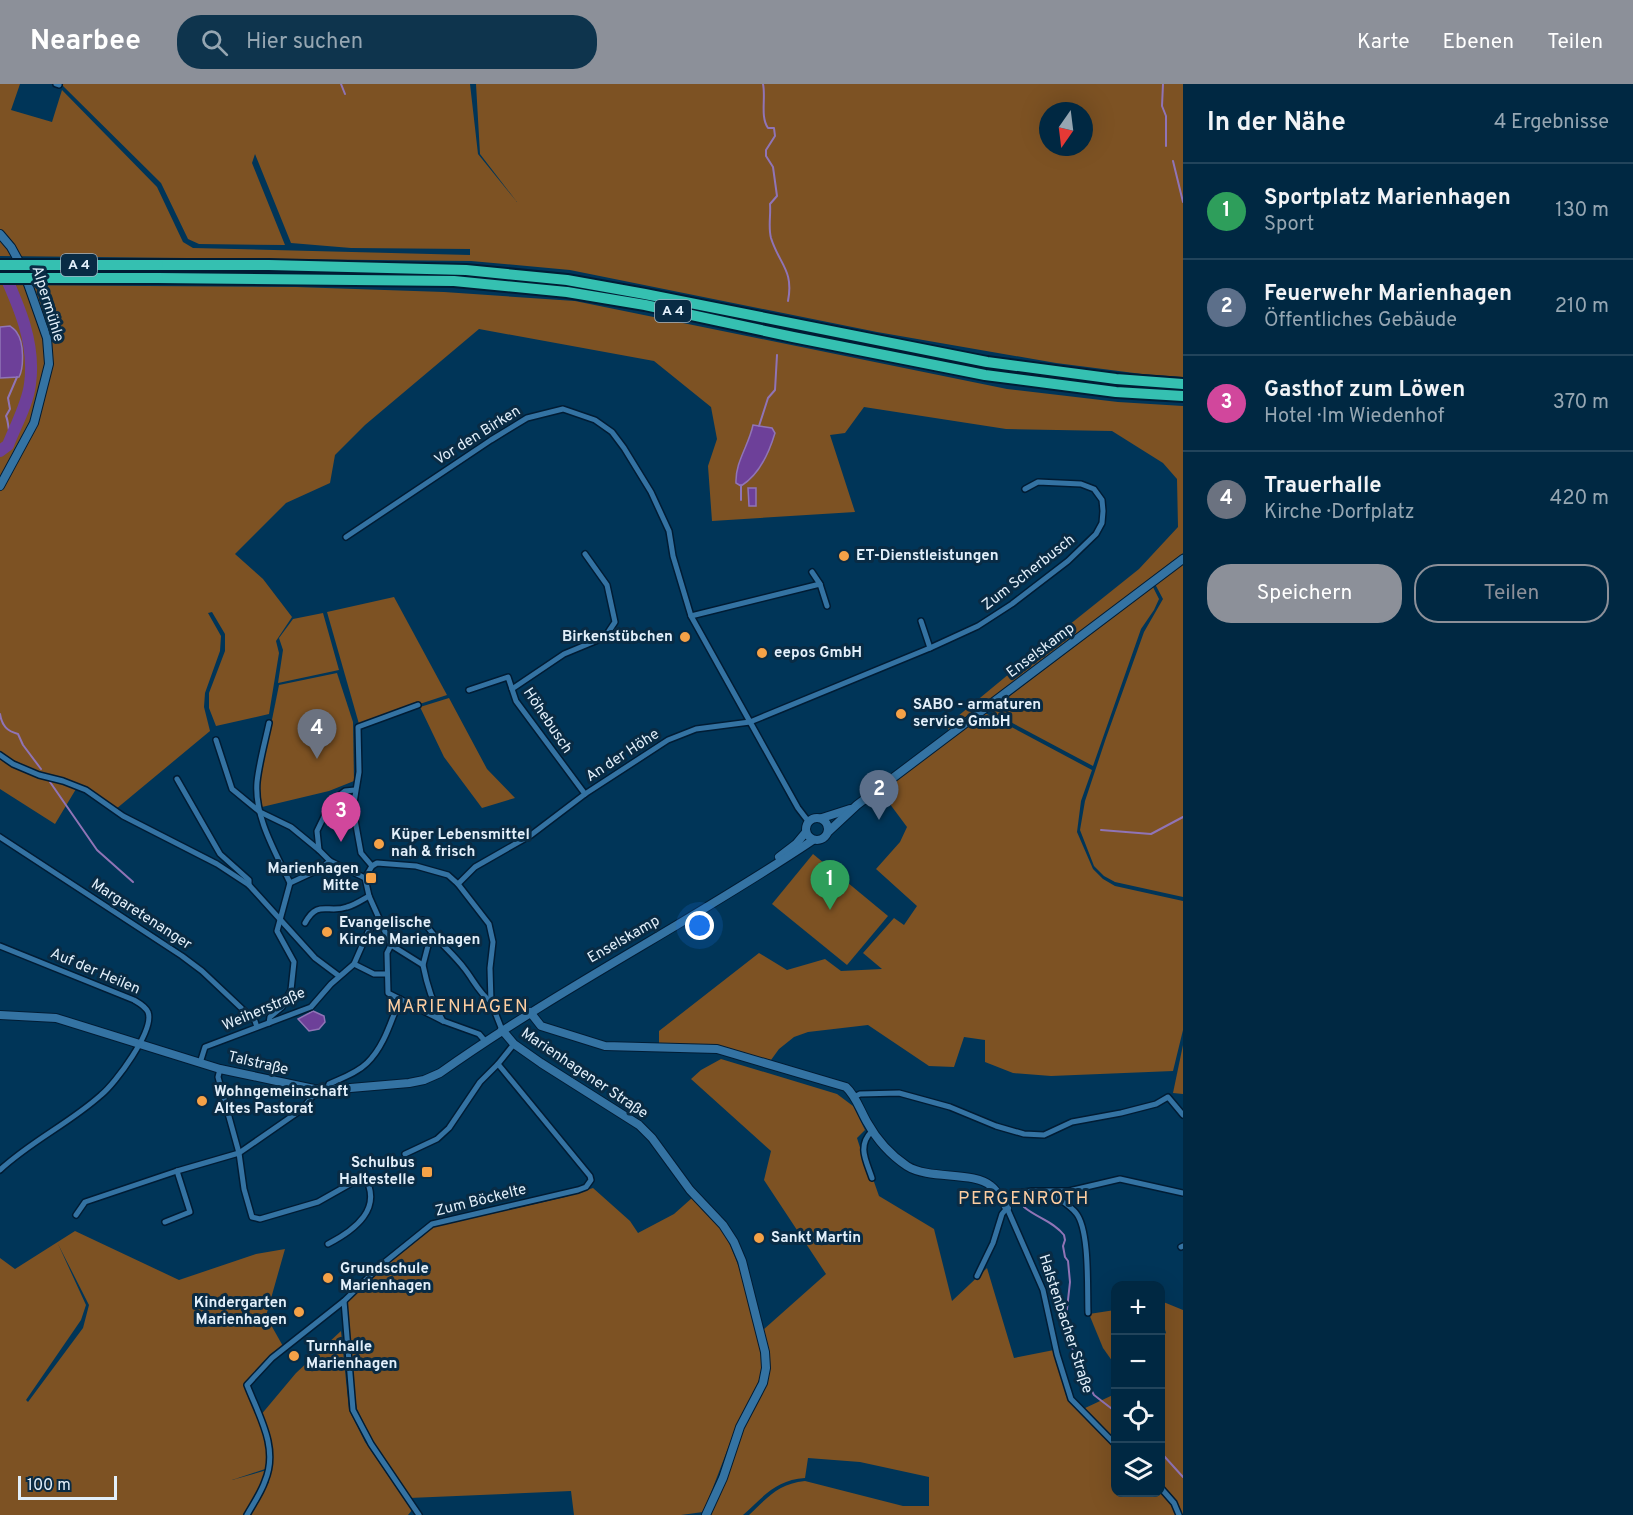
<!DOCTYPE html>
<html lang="de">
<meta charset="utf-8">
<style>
body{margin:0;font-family:Overpass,sans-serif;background:#0e344d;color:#f1f3f6}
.controls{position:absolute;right:18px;bottom:18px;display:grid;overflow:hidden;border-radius:12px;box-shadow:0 6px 24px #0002}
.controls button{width:54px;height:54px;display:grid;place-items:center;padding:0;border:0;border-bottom:2px solid #22445b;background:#002842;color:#f1f3f6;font:30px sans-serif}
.compass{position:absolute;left:1039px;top:18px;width:54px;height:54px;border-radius:50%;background:#002842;box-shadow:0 6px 24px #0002;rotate:194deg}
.scale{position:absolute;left:18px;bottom:15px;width:99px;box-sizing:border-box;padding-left:6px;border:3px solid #e2effa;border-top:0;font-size:16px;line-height:21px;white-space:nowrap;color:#e2effa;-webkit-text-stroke:4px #092b44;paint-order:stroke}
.you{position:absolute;left:700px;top:842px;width:21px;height:21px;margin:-15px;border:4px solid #fff;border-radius:50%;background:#1a73e8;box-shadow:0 0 0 9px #1a73e833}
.badge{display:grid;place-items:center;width:39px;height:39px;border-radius:50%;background:#8c9099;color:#fff;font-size:20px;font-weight:700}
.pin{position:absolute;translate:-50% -50px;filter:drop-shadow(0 2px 3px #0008)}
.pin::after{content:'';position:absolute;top:32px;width:21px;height:18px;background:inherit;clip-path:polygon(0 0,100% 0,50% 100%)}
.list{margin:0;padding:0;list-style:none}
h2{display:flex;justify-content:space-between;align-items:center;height:78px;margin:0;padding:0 24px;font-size:26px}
h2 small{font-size:20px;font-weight:400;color:#95a6b2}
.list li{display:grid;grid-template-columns:39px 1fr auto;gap:18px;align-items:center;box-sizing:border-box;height:96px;padding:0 24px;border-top:2px solid #22445b}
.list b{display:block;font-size:22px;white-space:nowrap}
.list p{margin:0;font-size:20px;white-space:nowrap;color:#95a6b2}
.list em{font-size:20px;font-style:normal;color:#95a6b2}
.actions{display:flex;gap:12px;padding:18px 24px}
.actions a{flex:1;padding:14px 0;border:2px solid #8c9099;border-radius:24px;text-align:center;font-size:21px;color:#8c9099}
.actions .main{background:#8c9099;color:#fff}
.icon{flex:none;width:33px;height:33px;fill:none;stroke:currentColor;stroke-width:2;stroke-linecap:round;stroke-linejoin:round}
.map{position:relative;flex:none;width:1183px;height:1431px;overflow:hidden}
header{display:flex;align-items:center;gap:36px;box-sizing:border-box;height:84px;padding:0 30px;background:#8c9099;color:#fff}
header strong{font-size:28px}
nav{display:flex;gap:33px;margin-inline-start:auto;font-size:21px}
.search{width:420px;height:54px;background:#0e344d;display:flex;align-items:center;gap:15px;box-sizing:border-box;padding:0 21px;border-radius:24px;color:#95a6b2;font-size:22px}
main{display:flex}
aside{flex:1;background:#002842}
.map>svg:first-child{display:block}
.green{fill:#7d5223;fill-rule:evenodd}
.water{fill:#6d4099;stroke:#9074b6;stroke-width:1.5}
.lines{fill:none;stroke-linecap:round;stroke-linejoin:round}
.stream{stroke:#9074b6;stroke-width:2}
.river{stroke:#6d4099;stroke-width:12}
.street-casing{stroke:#001c34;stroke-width:8}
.secondary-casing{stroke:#001c34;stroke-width:10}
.highway-casing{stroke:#001c34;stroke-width:14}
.street{stroke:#3473a3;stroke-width:5}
.secondary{stroke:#3473a3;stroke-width:8}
.highway{stroke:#35c0b1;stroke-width:10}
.highway-bridge-casing{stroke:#001c34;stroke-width:14;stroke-linecap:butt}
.highway-bridge{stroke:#35c0b1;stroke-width:10}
.poi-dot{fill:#f6a247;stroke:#092b44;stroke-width:2}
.labels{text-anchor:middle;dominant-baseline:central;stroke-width:6;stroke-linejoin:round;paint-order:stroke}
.shield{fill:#092b44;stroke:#a1b4c3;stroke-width:1.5}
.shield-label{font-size:14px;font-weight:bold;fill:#e2effa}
.street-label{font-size:15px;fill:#e2effa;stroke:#092b44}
.poi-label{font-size:15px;font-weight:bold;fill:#e2effa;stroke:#092b44;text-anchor:start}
.quarter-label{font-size:18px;letter-spacing:1.5px;fill:#fecea1;stroke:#092b44}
</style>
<header>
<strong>Nearbee</strong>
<div class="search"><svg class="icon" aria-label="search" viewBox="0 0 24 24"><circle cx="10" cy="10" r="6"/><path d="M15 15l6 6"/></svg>Hier suchen</div>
<nav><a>Karte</a><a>Ebenen</a><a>Teilen</a></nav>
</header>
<main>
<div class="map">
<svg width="1183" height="1431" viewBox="0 0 1183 1431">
<rect width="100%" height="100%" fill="#003558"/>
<g class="green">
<path d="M0 0H20L11 26 52 38 62 6 157 103 183 158 193 164 470 171V165L351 164 291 159 255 70 252 79 285 161 199 160 188 155 161 99 61 0H470L478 70 517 118 480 70 476 0H1183V293L1142 290 1056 279 877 248 570 186 471 177 0 172ZM1048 27H1084V63H1048Z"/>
<path d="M0 201 296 203 444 208 575 217 1007 305 1118 318 1183 322V469L950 648 946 642 1039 565 1139 485 1178 443 1177 395 1163 379 1112 347 1006 345 864 323 845 349 830 351 855 428 712 437 708 382 717 355 711 323 654 277 479 245 365 341 335 371 330 399 286 419 235 470 263 495 292 533 276 557 279 569 269 630 216 642 209 624V609L225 567V550L212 528 208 529 221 552 220 567 205 609 204 623 210 647 116 725C88 706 70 696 37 688L76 705 55 740 0 705Z"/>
<path d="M1183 478V813L1115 798 1104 792 1094 782 1080 746 1085 717 1106 654 1144 548 1163 515 1155 500Z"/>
<path d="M1153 503 1159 515 1154 526 1141 545 1093 682 990 627Z"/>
<path d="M394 513 447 611 359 640 327 528Z"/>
<path d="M323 529 339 586 278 599 283 566 279 554 293 535Z"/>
<path d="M337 589 353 638 354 697 329 707 262 723 259 700 279 601Z"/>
<path d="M449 614 487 685 515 714 482 724 444 673 420 623Z"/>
<path d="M985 629 1092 686 1081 717 1077 748 1093 785 1103 795 1115 802 1183 817V946L1173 987 1051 992 1013 989 985 978V956L964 953 954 983 929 982 868 941 808 948 794 953 779 965 771 976 715 962H659V947L759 869 787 886 825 875 841 887 882 885 863 869 894 834 904 841 917 822 876 785 900 758 907 743 881 708Z"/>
<path d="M813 770 888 832 847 881 772 820Z"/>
<path d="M1183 961V1010L1173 1009Z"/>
<path d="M721 975 837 1010 853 1022 865 1046 857 1054 870 1095H873L879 1112 934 1145 952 1217 987 1184 1014 1274 1054 1266 1070 1315 1083 1325 1115 1310 1116 1408H1160V1253L1166 1249 1161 1231V1217L1183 1226V1431H749C768 1413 778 1400 805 1397L903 1422H929V1393L860 1378 808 1374 805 1394C776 1396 764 1412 743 1431H710L721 1407 741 1344 767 1296 763 1246 826 1190 764 1096 771 1067 691 995 701 986Z"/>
<path d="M593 1104 630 1137 638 1149 674 1130 692 1114C702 1124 713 1133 721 1144 737 1168 765 1256 762 1284 759 1305 744 1323 736 1343 725 1371 715 1400 703 1428L681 1431H574L571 1407 409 1414 373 1358 357 1325 349 1281 345 1217 382 1184 434 1143 565 1113Z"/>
<path d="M75 1147 179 1196 256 1170 285 1165 266 1232 284 1264 247 1301 260 1332 296 1289 341 1247 349 1326 365 1358 412 1426 408 1431H250L269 1398 268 1384 232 1396 267 1386 265 1396 246 1431H0V1174L15 1185ZM58 1160 89 1221 83 1244 28 1318 26 1316 81 1236 86 1221Z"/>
<path d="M1115 1226V1281L1103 1264 1089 1230Z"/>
</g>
<g class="water">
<path d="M10 242C12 244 16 246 17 249 24 258 24 284 19 293L0 294V243Z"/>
<path d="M753 341 772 344 775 349C769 369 759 391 741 402L736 399C735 378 749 361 753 341Z"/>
<path d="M748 404H756V422H749Z"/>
<path d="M313 927 324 932 325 938 319 945 309 947 298 935Z"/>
</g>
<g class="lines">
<g class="stream">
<path d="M341 0 345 10"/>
<path d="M763 0C766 13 760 33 768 44H774L775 52 766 66V72L773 83 777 112 770 120C771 131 768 143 771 154 779 180 794 186 788 217"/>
<path d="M1163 0 1162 22 1166 32V62"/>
<path d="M1173 77 1183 118"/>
<path d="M759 342 768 314 775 306 777 271"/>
<path d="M11 354C8 348 9 339 6 332L10 325 8 314 17 293"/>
<path d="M741 416V401"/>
<path d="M0 630C2 642 7 647 18 650L23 661 41 685"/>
<path d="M50 698 97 766 133 798"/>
<path d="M1101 746 1151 750 1183 733"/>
<path d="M1024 1123C1037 1134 1053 1137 1064 1151L1065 1156 1063 1162 1065 1173 1068 1177 1070 1198 1065 1243 1074 1269 1073 1278 1079 1282V1288L1083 1297 1087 1298 1094 1311 1116 1328"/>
<path d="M1160 1373 1164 1372 1183 1393"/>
</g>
<path class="river" d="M0 180C17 218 36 257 30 300 28 319 15 343 8 361L0 367"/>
<g class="street-casing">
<g id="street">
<path d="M56 0 59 1"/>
<path d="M346 453 491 356 527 334 563 325 595 336 612 348 624 364 651 408 669 447 673 472 691 532 798 724 808 737"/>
<path d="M812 488 820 500"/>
<path d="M691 532 820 500 827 522"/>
<path d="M921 537 930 564"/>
<path d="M469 606 508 593 512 605"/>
<path d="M269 639C265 658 259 679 257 698 254 733 276 769 290 799L277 847 294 878 291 906 282 923 270 933 269 939"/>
<path d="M216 656 232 705 260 728 291 743 319 766 330 777 365 794"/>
<path d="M0 671 13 680 39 691 63 697 86 706 123 732 217 780 249 801 315 874 339 892"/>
<path d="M177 695 220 770 249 796V801"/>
<path d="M585 710 516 617 512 605 564 570 605 553 615 538 607 501 585 470"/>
<path d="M0 753 182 872 202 887 255 937 257 943"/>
<path d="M319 766 317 747 331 718 345 707 355 706"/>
<path d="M372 782 361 769 353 725 359 688 358 643 418 621"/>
<path d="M290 799 320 785 330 777"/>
<path d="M458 800 475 783 531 751 585 710 668 656 696 645 750 638 930 564 978 542 1012 520 1068 477 1096 450 1102 439 1103 427 1102 416 1094 405 1081 400 1038 398 1025 405"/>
<path d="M305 839C318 815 328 830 347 823 355 821 362 816 369 812"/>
<path d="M391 861 387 869 388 909 443 937 479 950 485 957"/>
<path d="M0 862 134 916C139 919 145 922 148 928 155 946 115 1000 101 1011 70 1039 31 1057 0 1086"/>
<path d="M354 880 374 890H386"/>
<path d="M423 881 431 850"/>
<path d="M443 937C432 919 427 901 423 881L391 861 369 812 365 794 372 782 377 779 416 782 448 791 458 800 489 840 493 858 490 884 491 918 502 946"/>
<path d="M200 979 205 963 311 923 331 900 354 880 368 848 375 839 380 837 423 836C434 855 451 867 464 884 473 895 479 909 491 918"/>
<path d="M220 985 218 993 239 1069 244 1105 252 1133 260 1135 318 1118 364 1092C384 1124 355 1146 328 1160"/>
<path d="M327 1006 329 1000C342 994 357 989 367 979 384 963 391 937 400 915"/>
<path d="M854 1013 860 1010 899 1009 950 1023 996 1042 1024 1050 1044 1051 1072 1038 1121 1029 1156 1020 1168 1013 1183 1031"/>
<path d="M405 1070 437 1055 449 1044 480 998 498 980 514 960"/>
<path d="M872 1094C866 1076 857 1062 872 1047"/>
<path d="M1050 1108C1058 1115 1070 1121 1076 1129 1090 1146 1087 1206 1088 1229"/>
<path d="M76 1131 85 1118 177 1087 239 1069 301 1026 312 1013 314 1005"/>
<path d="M165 1138 190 1128 177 1087"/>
<path d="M1181 1163 1183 1162"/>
<path d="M977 1192 993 1159 1002 1130 1007 1124"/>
<path d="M344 1217 353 1326 371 1360 419 1431"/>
<path d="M1116 1361 1071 1315 1057 1270 1043 1206 1007 1124 1006 1115 1012 1110 1032 1107H1069L1120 1095 1183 1109"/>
<path d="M1160 1403 1174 1419 1179 1431"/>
<path d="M247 1431C253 1420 261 1409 265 1397 279 1364 259 1332 247 1301L272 1274 344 1217 380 1182 432 1140 578 1106 586 1103 591 1096 590 1092 498 980"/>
</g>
</g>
<g class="secondary-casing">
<g id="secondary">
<path d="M0 150 11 163 22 183 47 254 49 280 34 339 0 402"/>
<circle cx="817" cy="745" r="11"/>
<path d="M822 734 850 725"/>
<path d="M828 748 857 721 1183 475"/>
<path d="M779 773 796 760 806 748"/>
<path d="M530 928 541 942 605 962 717 965 846 1003C856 1012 860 1026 867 1038 877 1056 889 1070 907 1082 929 1096 974 1087 991 1102 998 1107 1002 1117 1007 1124"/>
<path d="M0 931 56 934 220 985 314 1005 327 1006 409 999 424 996 440 989C560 904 691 838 813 756"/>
<path d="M502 946 514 960 541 979 639 1041 652 1054 690 1106 723 1141 734 1158 742 1177 765 1268 766 1284 763 1299 740 1343 723 1394 706 1431"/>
</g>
</g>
<g class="highway-casing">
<g id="highway">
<path d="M158 181H269L466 186 567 196 645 210 987 278 1116 295 1183 300"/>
<path d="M158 194 454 197 567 208 645 221 793 253 985 291 1116 308 1183 312"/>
</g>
</g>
<use href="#street" class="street"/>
<use href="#secondary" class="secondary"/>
<use href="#highway" class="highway"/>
<g class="highway-bridge-casing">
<g id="highway-bridge">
<path d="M0 181H158"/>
<path d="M0 194H158"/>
</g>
</g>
<use href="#highway-bridge" class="highway-bridge"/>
</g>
<g class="poi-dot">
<circle cx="844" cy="472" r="6"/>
<circle cx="685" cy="553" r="6"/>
<circle cx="762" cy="569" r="6"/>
<circle cx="901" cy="630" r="6"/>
<circle cx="379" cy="760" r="6"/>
<rect x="365" y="788" width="12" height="12" rx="3"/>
<circle cx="327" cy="848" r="6"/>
<circle cx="202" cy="1017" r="6"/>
<rect x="421" y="1082" width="12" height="12" rx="3"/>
<circle cx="759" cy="1154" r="6"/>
<circle cx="328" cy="1194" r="6"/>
<circle cx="299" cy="1228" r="6"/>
<circle cx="294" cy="1272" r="6"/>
</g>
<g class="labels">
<g class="shield">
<rect x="61" y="170" width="36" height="22" rx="4.5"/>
<rect x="655" y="216" width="36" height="22" rx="4.5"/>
</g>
<g class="shield-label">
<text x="79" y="181">A 4</text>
<text x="673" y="227">A 4</text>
</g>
<g class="street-label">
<text transform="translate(47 220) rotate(73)">Alpermühle</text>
<text transform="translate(478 352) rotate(-32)">Vor den Birken</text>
<text transform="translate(1029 489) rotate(-38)">Zum Scherbusch</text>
<text transform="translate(1041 567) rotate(-37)">Enselskamp</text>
<text transform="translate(547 637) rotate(56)">Höhebusch</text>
<text transform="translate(623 672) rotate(-33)">An der Höhe</text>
<text transform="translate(141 831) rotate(33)">Margaretenanger</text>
<text transform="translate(624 856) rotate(-30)">Enselskamp</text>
<text transform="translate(95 888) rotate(23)">Auf der Heilen</text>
<text transform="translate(264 926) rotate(-23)">Weiherstraße</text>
<text transform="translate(258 980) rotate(13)">Talstraße</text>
<text transform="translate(584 990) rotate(34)">Marienhagener Straße</text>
<text transform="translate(481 1117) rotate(-14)">Zum Böckelte</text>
<text transform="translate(1065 1240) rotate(72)">Halstenbacher Straße</text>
</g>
<g class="poi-label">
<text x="856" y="472">ET-Dienstleistungen</text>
<text x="673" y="553" text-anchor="end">Birkenstübchen</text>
<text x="774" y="569">eepos GmbH</text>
<text x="913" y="621">SABO - armaturen<tspan x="913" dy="17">service GmbH</tspan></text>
<text x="391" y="751">Küper Lebensmittel<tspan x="391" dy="17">nah &amp; frisch</tspan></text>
<text x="359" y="785" text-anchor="end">Marienhagen<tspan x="359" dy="17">Mitte</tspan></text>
<text x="339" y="839">Evangelische<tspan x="339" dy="17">Kirche Marienhagen</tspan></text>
<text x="214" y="1008">Wohngemeinschaft<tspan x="214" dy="17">Altes Pastorat</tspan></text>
<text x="415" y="1079" text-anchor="end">Schulbus<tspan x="415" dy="17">Haltestelle</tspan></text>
<text x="771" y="1154">Sankt Martin</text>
<text x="340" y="1185">Grundschule<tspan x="340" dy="17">Marienhagen</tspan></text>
<text x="287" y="1219" text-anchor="end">Kindergarten<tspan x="287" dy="17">Marienhagen</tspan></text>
<text x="306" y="1263">Turnhalle<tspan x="306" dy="17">Marienhagen</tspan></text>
</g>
<g class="quarter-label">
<text x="458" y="923">MARIENHAGEN</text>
<text x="1024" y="1115">PERGENROTH</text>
</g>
</g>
</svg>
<div class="controls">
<button>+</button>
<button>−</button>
<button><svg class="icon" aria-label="locate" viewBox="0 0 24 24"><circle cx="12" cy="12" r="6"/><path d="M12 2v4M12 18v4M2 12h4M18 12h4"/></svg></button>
<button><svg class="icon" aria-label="layers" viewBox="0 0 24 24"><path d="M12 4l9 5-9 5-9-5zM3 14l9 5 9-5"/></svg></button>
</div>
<svg class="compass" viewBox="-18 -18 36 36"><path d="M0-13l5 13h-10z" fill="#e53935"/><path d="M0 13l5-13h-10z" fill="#95a6b2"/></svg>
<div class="scale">100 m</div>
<div class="you"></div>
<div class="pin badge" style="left:830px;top:826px;background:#2e9e5b">1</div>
<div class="pin badge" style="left:879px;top:736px;background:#5c6f8a">2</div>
<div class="pin badge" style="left:341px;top:758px;background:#d1479c">3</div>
<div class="pin badge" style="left:317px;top:675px;background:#6b7280">4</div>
</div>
<aside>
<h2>In der Nähe<small>4 Ergebnisse</small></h2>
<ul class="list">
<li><span class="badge" style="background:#2e9e5b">1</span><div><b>Sportplatz Marienhagen</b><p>Sport</p></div><em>130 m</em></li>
<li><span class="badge" style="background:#5c6f8a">2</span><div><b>Feuerwehr Marienhagen</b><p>Öffentliches Gebäude</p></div><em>210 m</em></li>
<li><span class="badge" style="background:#d1479c">3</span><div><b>Gasthof zum Löwen</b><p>Hotel · Im Wiedenhof</p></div><em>370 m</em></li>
<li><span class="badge" style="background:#6b7280">4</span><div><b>Trauerhalle</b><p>Kirche · Dorfplatz</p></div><em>420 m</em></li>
</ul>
<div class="actions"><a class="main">Speichern</a><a>Teilen</a></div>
</aside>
</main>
